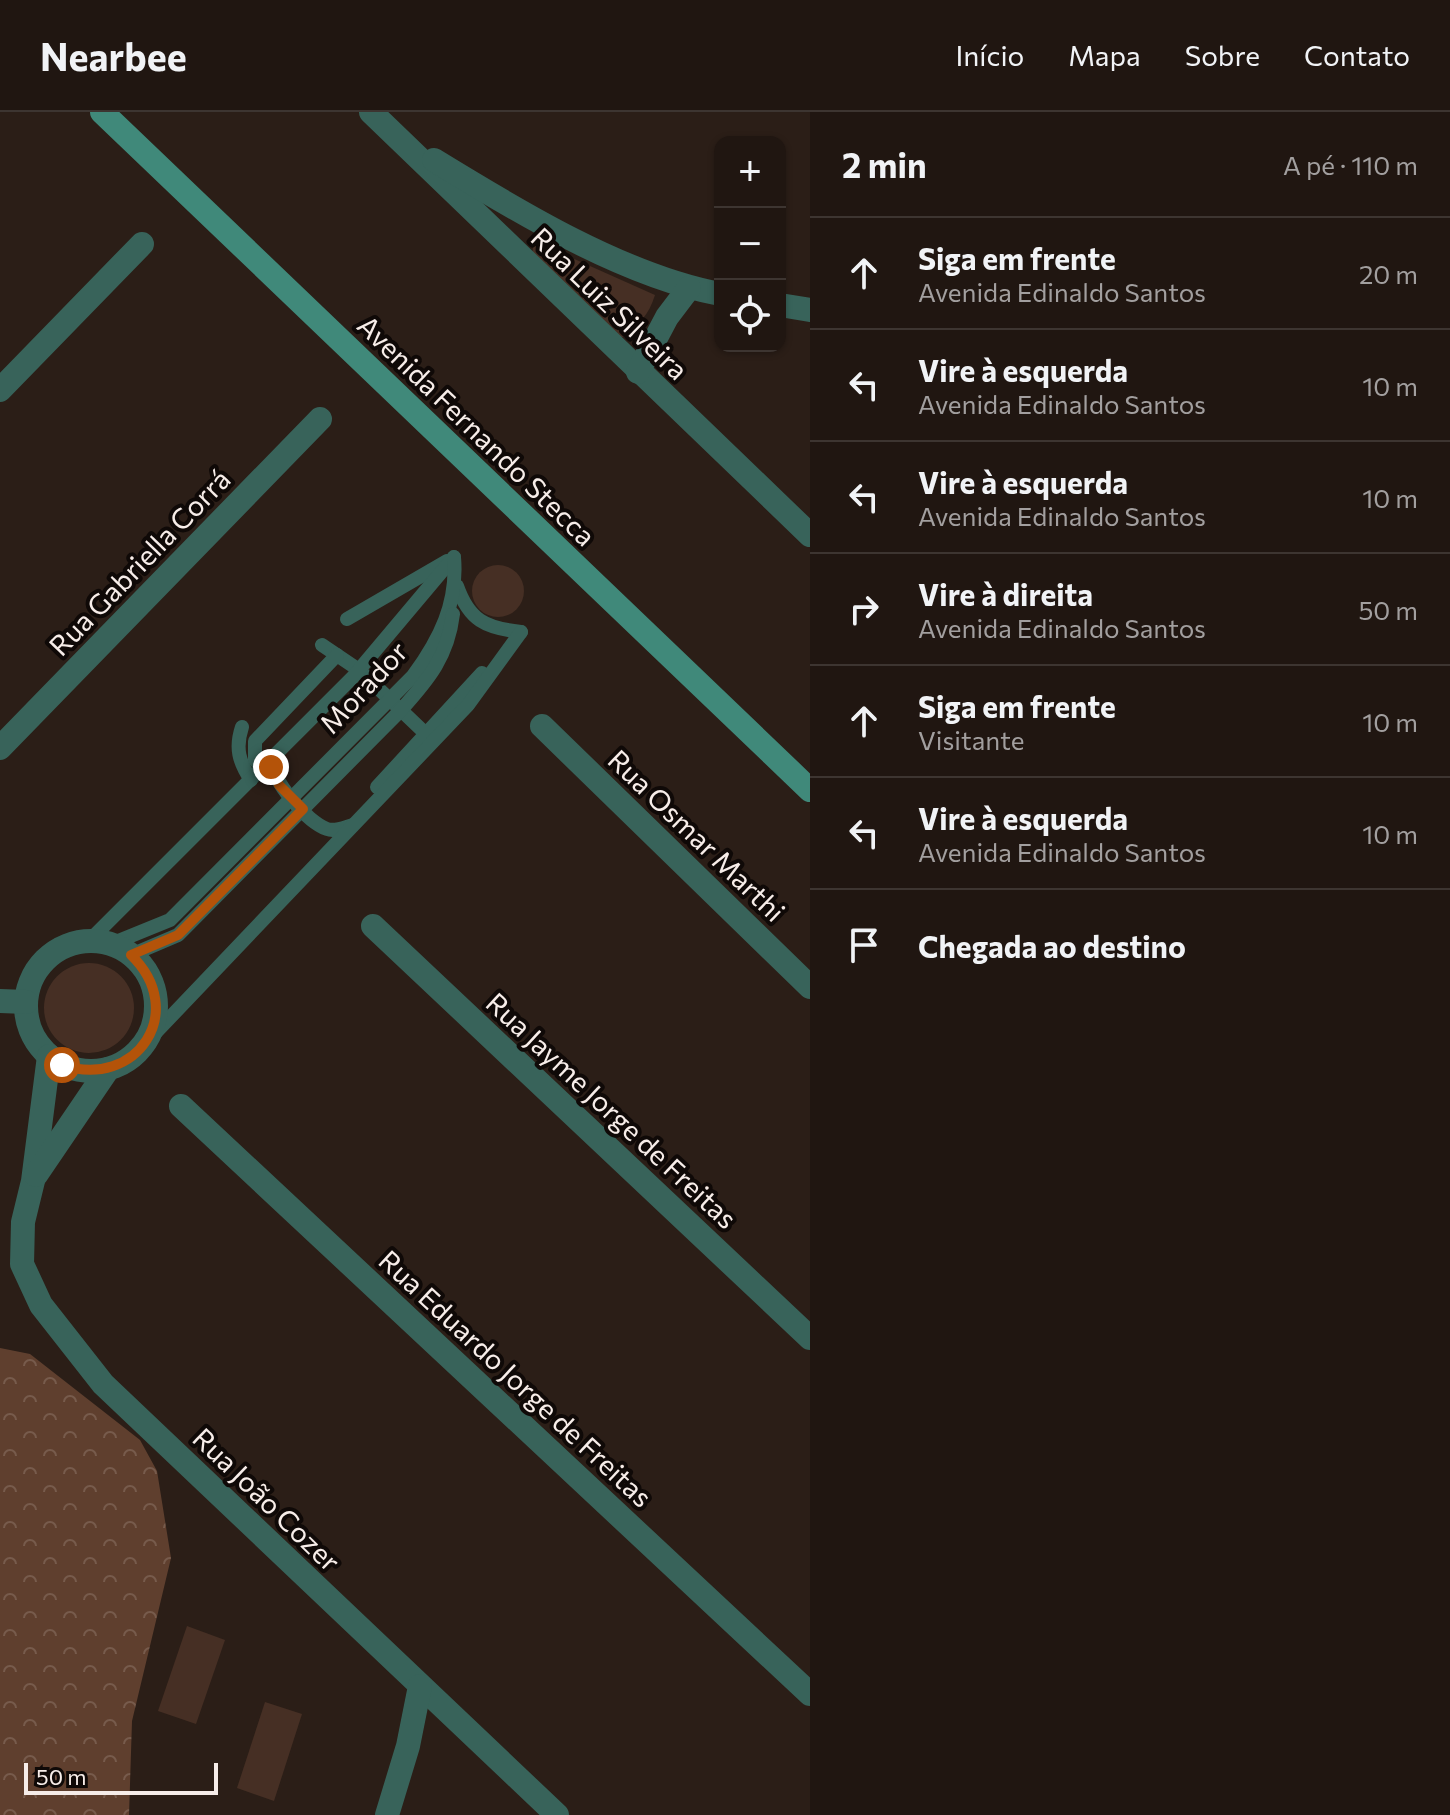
<!DOCTYPE html>
<html lang="pt">
<meta charset="utf-8">
<style>
body{margin:0;font-family:Commissioner,sans-serif;background:#281f1a;color:#f1f3f6}
.controls{position:absolute;right:24px;top:24px;display:grid;overflow:hidden;border-radius:16px;box-shadow:0 2px 6px #0004}
.controls button{width:72px;height:72px;display:grid;place-items:center;padding:0;border:0;border-bottom:2px solid #3d3531;background:#201611;color:#f1f3f6;font:40px sans-serif}
.scale{position:absolute;left:24px;bottom:20px;width:194px;box-sizing:border-box;padding-left:8px;border:4px solid #f7ede9;border-top:0;font-size:22px;line-height:28px;white-space:nowrap;color:#f7ede9;-webkit-text-stroke:6px #0f0907;paint-order:stroke}
.stop{position:absolute;width:24px;height:24px;margin:-18px;border:6px solid #b45309;border-radius:50%;background:#fff}
.stop.end{background:#b45309;border-color:#fff;box-shadow:0 2px 8px #0008}
.list{margin:0;padding:0;list-style:none}
h2{display:flex;justify-content:space-between;align-items:center;height:104px;margin:0;padding:0 32px;font-size:34px}
h2 small{font-size:26px;font-weight:400;color:#a29f9f}
.list li{display:grid;grid-template-columns:52px 1fr auto;gap:24px;align-items:center;box-sizing:border-box;height:112px;padding:0 32px;border-top:2px solid #3d3531}
.list b{display:block;font-size:30px;white-space:nowrap}
.list p{margin:0;font-size:26px;white-space:nowrap;color:#a29f9f}
.list em{font-size:26px;font-style:normal;color:#a29f9f}
.icon{flex:none;width:44px;height:44px;fill:none;stroke:currentColor;stroke-width:2;stroke-linecap:round;stroke-linejoin:round}
.map{position:relative;flex:none;width:810px;height:1703px;overflow:hidden}
header{display:flex;align-items:center;gap:48px;box-sizing:border-box;height:112px;padding:0 40px;background:#201611;border-bottom:2px solid #3d3531}
header strong{font-size:38px}
nav{display:flex;gap:44px;margin-inline-start:auto;font-size:28px}
main{display:flex}
aside{flex:1;background:#201611}
.map>svg:first-child{display:block}
.green{fill:#462f24}
.forest{fill:url(#forest-crowns)}
.lines{fill:none;stroke-linecap:round;stroke-linejoin:round}
.lane{stroke:#38635a;stroke-width:14}
.street{stroke:#38635a;stroke-width:24}
.secondary{stroke:#40897a;stroke-width:24}
.route{stroke:#b45309;stroke-width:10}
.labels{text-anchor:middle;dominant-baseline:central;stroke-width:8;stroke-linejoin:round;paint-order:stroke}
.street-label{font-size:28px;fill:#f7ede9;stroke:#0f0907}
</style>
<header>
<strong>Nearbee</strong>
<nav><a>Início</a><a>Mapa</a><a>Sobre</a><a>Contato</a></nav>
</header>
<main>
<div class="map">
<svg width="810" height="1703" viewBox="0 0 810 1703">
<defs>
<pattern id="forest-crowns" width="20" height="18" patternUnits="userSpaceOnUse" patternTransform="scale(2)"><rect width="20" height="18" fill="#5f3f2e"/><path d="M2 6a3 3 0 1 1 6 0M12 15a3 3 0 1 1 6 0" fill="none" stroke="#775b4c"/></pattern>
</defs>
<rect width="100%" height="100%" fill="#2b1e17"/>
<g class="green">
<path d="M534 129 655 183C649 203 638 214 621 226L532 143Z"/>
<circle cx="498" cy="479" r="26"/>
<circle cx="89" cy="896" r="45"/>
<path d="M187 1514 225 1528 196 1612 158 1599Z"/>
<path d="M265 1590 302 1602 274 1689 237 1676Z"/>
</g>
<path class="forest" d="M0 1236 30 1242 140 1328 157 1359 171 1446 132 1609 129 1703H0Z"/>
<g class="lines">
<g class="lane">
<path d="M457 474C469 508 485 516 521 520"/>
<path d="M347 507 447 449"/>
<path d="M322 533 359 558 426 622"/>
<path d="M242 615C235 636 239 650 251 668"/>
<path d="M271 647C271 668 307 710 327 717 335 720 345 715 353 713"/>
<path d="M263 656 255 648V629L337 543"/>
<path d="M377 675 482 561"/>
<path d="M89 829 353 565 454 445"/>
<path d="M111 832 170 808 413 564C440 527 458 491 454 445"/>
<path d="M131 843 178 823 401 598C429 567 448 544 453 502"/>
<path d="M141 936 468 593 521 520"/>
</g>
<g class="street">
<path d="M371 0 810 423"/>
<path d="M434 48C517 99 624 164 720 182"/>
<path d="M780 193 810 198"/>
<path d="M638 260 667 205 689 176"/>
<path d="M0 278 142 132"/>
<path d="M542 614 810 875"/>
<path d="M0 636 320 307"/>
<path d="M373 814 810 1226"/>
<circle cx="91" cy="894" r="65"/>
<path d="M0 889 26 890"/>
<path d="M49 944 33 1069 23 1110 22 1152 41 1193 103 1272 557 1703"/>
<path d="M181 994 810 1582"/>
<path d="M36 1063 108 957"/>
<path d="M387 1703 408 1634 420 1574"/>
</g>
<path class="secondary" d="M102 0 810 678"/>
</g>
<g class="lines">
<path class="route" d="M62 953C137 978 189 899 131 843L178 823 303 697 279 673 271 655"/>
</g>
<g class="labels">
<g class="street-label">
<text transform="translate(610 191) rotate(44)">Rua Luiz Silveira</text>
<text transform="translate(477 318) rotate(44)">Avenida Fernando Stecca</text>
<text transform="translate(139 450) rotate(-46)">Rua Gabriella Corrá</text>
<text transform="translate(363 575) rotate(-47)">Morador</text>
<text transform="translate(697 723) rotate(44)">Rua Osmar Marthi</text>
<text transform="translate(612 998) rotate(43)">Rua Jayme Jorge de Freitas</text>
<text transform="translate(516 1266) rotate(43)">Rua Eduardo Jorge de Freitas</text>
<text transform="translate(267 1387) rotate(44)">Rua João Cozer</text>
</g>
</g>
</svg>
<div class="controls">
<button>+</button>
<button>−</button>
<button><svg class="icon" aria-label="locate" viewBox="0 0 24 24"><circle cx="12" cy="12" r="6"/><path d="M12 2v4M12 18v4M2 12h4M18 12h4"/></svg></button>
</div>
<div class="scale">50 m</div>
<div class="stop" style="left:62px;top:953px"></div>
<div class="stop end" style="left:271px;top:655px"></div>
</div>
<aside>
<h2>2 min<small>A pé · 110 m</small></h2>
<ul class="list">
<li><svg class="icon" aria-label="ahead" viewBox="0 0 24 24"><path d="M12 20V5M6 11l6-6 6 6"/></svg><div><b>Siga em frente</b><p>Avenida Edinaldo Santos</p></div><em>20 m</em></li>
<li><svg class="icon" aria-label="left" viewBox="0 0 24 24"><path d="M17 20v-9H6M10 6l-5 5 5 5"/></svg><div><b>Vire à esquerda</b><p>Avenida Edinaldo Santos</p></div><em>10 m</em></li>
<li><svg class="icon" aria-label="left" viewBox="0 0 24 24"><path d="M17 20v-9H6M10 6l-5 5 5 5"/></svg><div><b>Vire à esquerda</b><p>Avenida Edinaldo Santos</p></div><em>10 m</em></li>
<li><svg class="icon" aria-label="right" viewBox="0 0 24 24"><path d="M7 20v-9h11M14 6l5 5-5 5"/></svg><div><b>Vire à direita</b><p>Avenida Edinaldo Santos</p></div><em>50 m</em></li>
<li><svg class="icon" aria-label="ahead" viewBox="0 0 24 24"><path d="M12 20V5M6 11l6-6 6 6"/></svg><div><b>Siga em frente</b><p>Visitante</p></div><em>10 m</em></li>
<li><svg class="icon" aria-label="left" viewBox="0 0 24 24"><path d="M17 20v-9H6M10 6l-5 5 5 5"/></svg><div><b>Vire à esquerda</b><p>Avenida Edinaldo Santos</p></div><em>10 m</em></li>
<li><svg class="icon" aria-label="arrive" viewBox="0 0 24 24"><path d="M6 21V4h12l-3 4 3 4H6"/></svg><div><b>Chegada ao destino</b></div></li>
</ul>
</aside>
</main>
